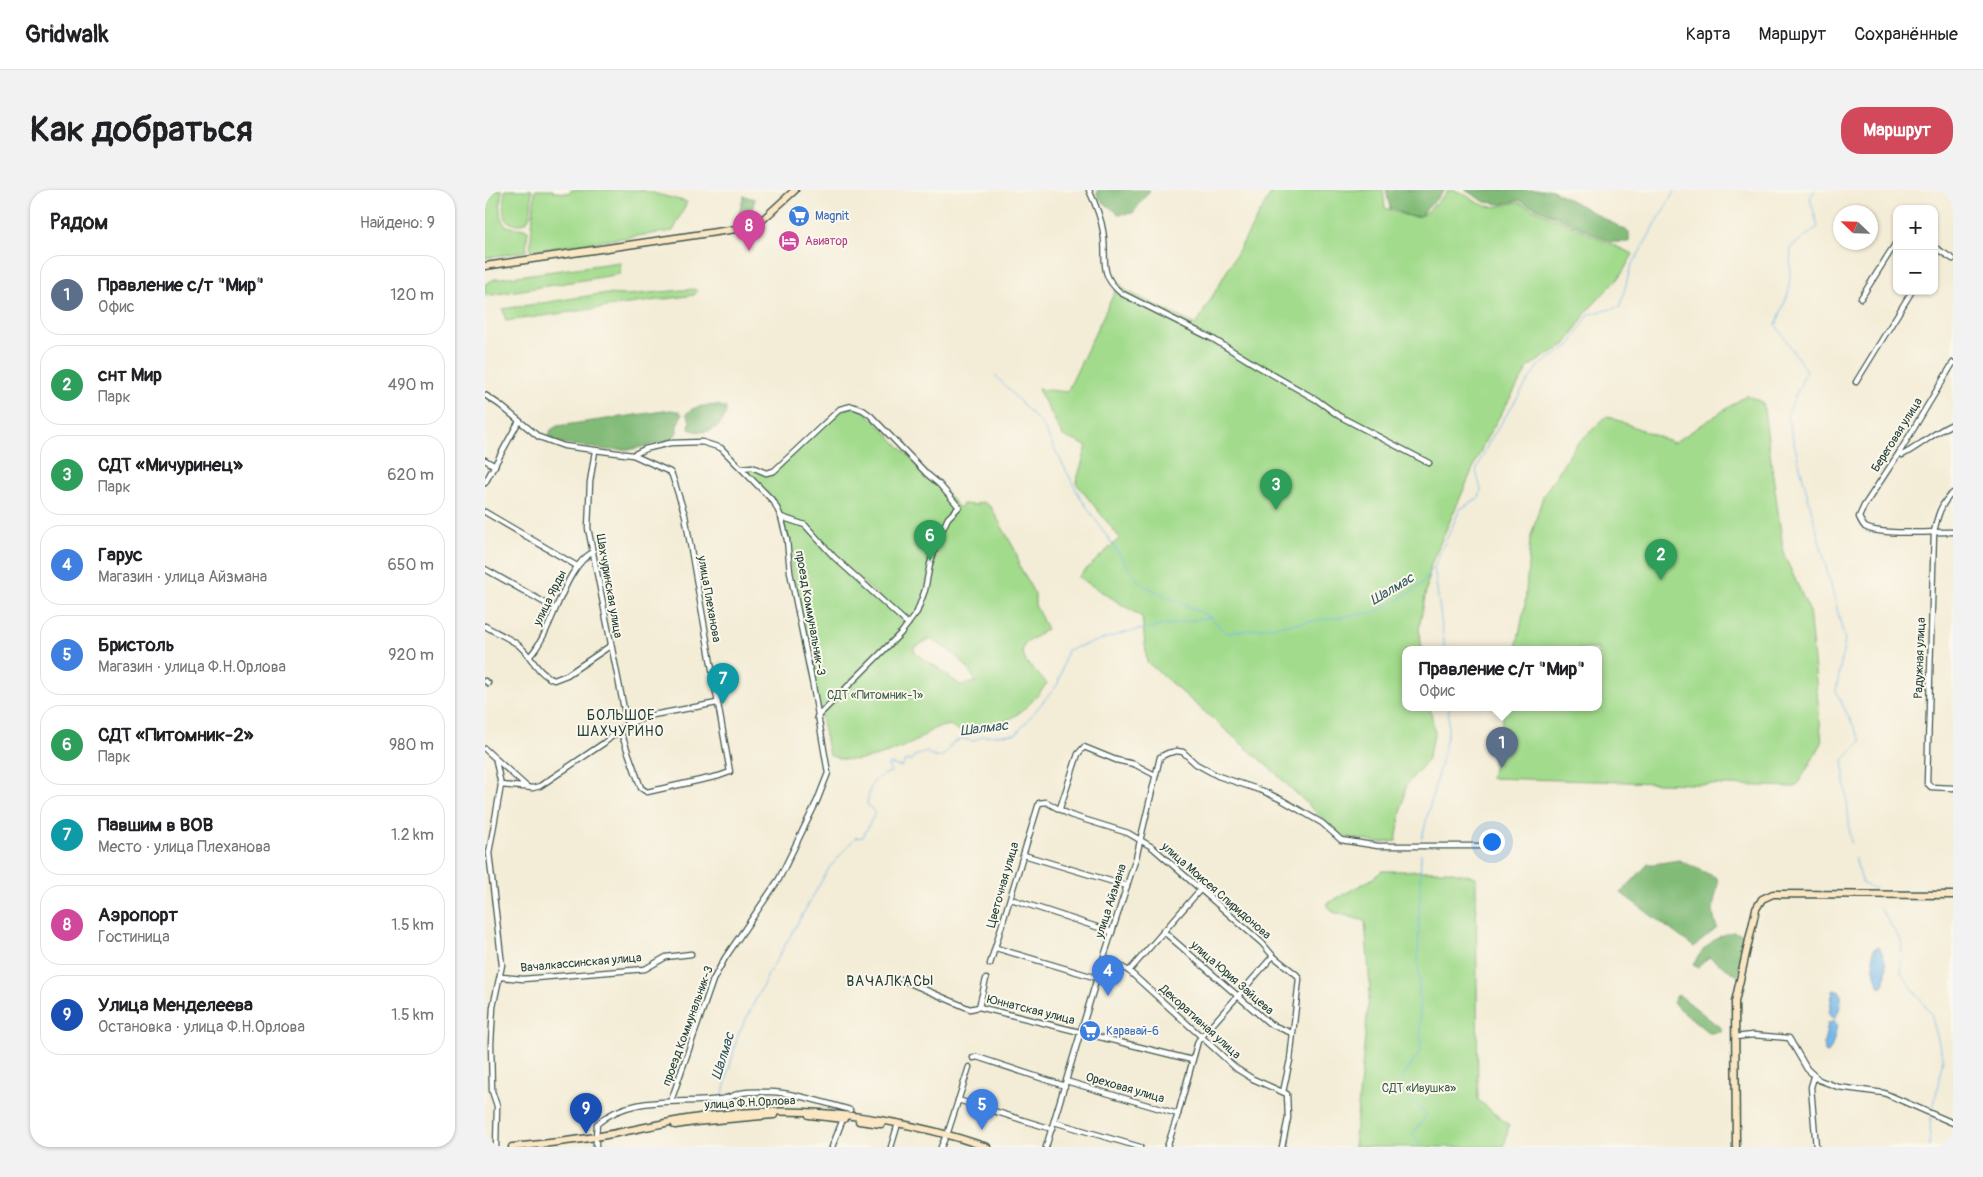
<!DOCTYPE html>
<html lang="ru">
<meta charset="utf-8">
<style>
body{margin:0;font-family:Pangolin,sans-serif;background:#f2f2f2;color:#202124}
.controls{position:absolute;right:15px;top:15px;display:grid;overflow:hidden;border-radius:10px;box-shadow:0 1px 4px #0004}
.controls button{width:45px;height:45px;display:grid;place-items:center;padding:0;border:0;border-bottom:1px solid #e0e0e0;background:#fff;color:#202124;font:25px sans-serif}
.compass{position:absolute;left:1348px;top:15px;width:45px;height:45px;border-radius:50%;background:#fff;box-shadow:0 1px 4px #0004;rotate:293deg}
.you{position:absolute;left:1006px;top:651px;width:18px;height:18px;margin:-12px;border:4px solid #fff;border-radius:50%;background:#1a73e8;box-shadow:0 0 0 8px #1a73e833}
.badge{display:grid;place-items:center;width:32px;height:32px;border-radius:50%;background:#d1495b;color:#fff;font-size:16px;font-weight:700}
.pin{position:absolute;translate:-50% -41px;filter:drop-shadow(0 1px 2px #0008)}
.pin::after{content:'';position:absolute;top:26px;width:18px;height:15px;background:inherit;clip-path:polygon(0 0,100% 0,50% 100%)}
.popup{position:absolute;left:917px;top:456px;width:200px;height:65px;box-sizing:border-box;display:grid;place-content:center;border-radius:10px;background:#fff;filter:drop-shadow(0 1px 4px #0005);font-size:16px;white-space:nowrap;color:#757577}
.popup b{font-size:19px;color:#202124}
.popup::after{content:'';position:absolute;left:50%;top:100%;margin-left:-10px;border:10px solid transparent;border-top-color:#fff}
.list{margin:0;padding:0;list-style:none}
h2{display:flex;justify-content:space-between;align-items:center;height:65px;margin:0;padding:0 20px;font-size:21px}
h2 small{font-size:16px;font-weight:400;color:#757577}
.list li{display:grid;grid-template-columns:32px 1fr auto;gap:15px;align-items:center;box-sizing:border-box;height:80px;margin:0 10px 10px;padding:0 10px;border:1px solid #e0e0e0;border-radius:20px}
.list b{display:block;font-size:19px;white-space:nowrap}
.list p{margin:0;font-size:16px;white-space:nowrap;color:#757577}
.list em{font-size:16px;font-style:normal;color:#757577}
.map{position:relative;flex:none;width:1468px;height:957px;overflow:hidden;border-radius:20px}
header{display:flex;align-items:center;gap:30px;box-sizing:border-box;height:70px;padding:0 25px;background:#fff;border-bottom:1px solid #e0e0e0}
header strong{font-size:24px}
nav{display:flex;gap:28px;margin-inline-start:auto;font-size:18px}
.intro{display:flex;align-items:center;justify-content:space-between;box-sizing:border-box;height:120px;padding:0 30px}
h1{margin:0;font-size:35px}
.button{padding:12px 22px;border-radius:20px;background:#d1495b;color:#fff;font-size:18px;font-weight:700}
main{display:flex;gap:30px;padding:0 30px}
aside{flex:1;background:#fff;border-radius:20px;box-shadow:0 1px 4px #0004}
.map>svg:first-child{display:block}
.green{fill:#a3db8d;stroke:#618c60;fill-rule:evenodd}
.forest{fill:#82bb78;stroke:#507c56}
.water{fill:#74b8ea;stroke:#4a7a8f}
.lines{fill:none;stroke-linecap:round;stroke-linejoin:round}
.stream{stroke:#74b8ea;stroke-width:1}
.street-casing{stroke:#3f574c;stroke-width:7}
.secondary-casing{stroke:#3f574c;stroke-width:9}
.street{stroke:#fff;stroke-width:4.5}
.secondary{stroke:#fbe6c4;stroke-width:6}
.labels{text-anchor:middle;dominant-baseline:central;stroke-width:4;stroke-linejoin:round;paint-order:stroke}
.shop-label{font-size:12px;fill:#366cbe;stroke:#fbf7ec;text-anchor:start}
.hotel-label{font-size:12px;fill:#b23c85;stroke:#fbf7ec;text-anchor:start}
.street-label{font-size:12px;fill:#1f3d34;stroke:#fbf7ec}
.park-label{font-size:12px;fill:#395d46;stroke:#fbf7ec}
.water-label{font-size:14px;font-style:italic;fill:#345c62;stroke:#fbf7ec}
.neighbourhood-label{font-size:14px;letter-spacing:1px;fill:#1f3d34;stroke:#fbf7ec}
</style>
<header>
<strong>Gridwalk</strong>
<nav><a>Карта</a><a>Маршрут</a><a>Сохранённые</a></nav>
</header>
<div class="intro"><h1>Как добраться</h1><a class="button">Маршрут</a></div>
<main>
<aside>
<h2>Рядом<small>Найдено: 9</small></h2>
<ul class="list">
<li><span class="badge" style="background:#5c6f8a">1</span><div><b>Правление с/т &quot;Мир&quot;</b><p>Офис</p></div><em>120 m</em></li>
<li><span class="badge" style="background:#2e9e5b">2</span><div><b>снт Мир</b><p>Парк</p></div><em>490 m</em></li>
<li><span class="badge" style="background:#2e9e5b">3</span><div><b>СДТ «Мичуринец»</b><p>Парк</p></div><em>620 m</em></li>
<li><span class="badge" style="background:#3f7fe0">4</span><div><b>Гарус</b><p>Магазин · улица Айзмана</p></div><em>650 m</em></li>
<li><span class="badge" style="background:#3f7fe0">5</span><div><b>Бристоль</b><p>Магазин · улица Ф.Н.Орлова</p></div><em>920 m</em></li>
<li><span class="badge" style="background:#2e9e5b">6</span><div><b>СДТ «Питомник-2»</b><p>Парк</p></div><em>980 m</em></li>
<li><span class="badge" style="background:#0f9aa8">7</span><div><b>Павшим в ВОВ</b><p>Место · улица Плеханова</p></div><em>1.2 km</em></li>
<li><span class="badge" style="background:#d1479c">8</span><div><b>Аэропорт</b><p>Гостиница</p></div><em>1.5 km</em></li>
<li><span class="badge" style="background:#1a4fb4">9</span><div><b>Улица Менделеева</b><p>Остановка · улица Ф.Н.Орлова</p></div><em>1.5 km</em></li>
</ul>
</aside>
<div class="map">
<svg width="1468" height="957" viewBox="0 0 1468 957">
<rect width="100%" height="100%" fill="#fbf7ec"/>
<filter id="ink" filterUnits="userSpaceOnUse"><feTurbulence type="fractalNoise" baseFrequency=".02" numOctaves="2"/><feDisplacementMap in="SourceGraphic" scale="10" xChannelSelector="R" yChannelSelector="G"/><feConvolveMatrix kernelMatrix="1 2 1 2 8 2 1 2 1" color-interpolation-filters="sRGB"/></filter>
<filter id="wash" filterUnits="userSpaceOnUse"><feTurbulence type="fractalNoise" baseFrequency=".0096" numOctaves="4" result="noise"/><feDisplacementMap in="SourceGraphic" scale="20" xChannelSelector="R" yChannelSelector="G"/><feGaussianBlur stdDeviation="1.12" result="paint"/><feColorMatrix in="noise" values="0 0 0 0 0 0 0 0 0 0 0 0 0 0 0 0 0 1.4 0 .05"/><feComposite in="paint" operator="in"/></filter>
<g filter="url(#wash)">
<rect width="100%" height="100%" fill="#f3ecd6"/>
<g class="green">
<path d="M0 0H17C16 10 11 29 22 36 28 39 36 37 43 40L41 61 0 68Z"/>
<path d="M20 0H47C46 8 47 21 44 28 42 33 38 34 34 34 13 35 19 14 20 0Z"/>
<path d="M50 0H68V2L84 3 86 0H156L202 12 188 41 45 61Z"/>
<path d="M788 0H898L900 18C940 34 935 28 964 0 979 0 987 12 1001 16 1012 18 1023 14 1033 12L1148 64 1136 85 1102 121 1081 154 1044 176 1000 251 946 374 934 439 937 459H921V517H945L950 543 942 571 921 595 911 651 894 653 856 646 787 580 662 472 657 427 593 387 635 348 591 293 602 256 578 246 553 199 582 202 634 93 640 100 711 135Z"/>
<path d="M135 72V84L0 106V94L10 89Z"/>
<path d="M209 99 212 101 209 105 21 131 18 119 116 104 142 105Z"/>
<path d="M1262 205 1278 213 1299 365 1324 420 1337 553 1311 597 1006 588 1020 517H1113V459H1031L1040 415 1045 349 1058 306 1091 255 1122 226 1189 253Z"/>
<path d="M366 217 377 220 385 226 442 285 454 294 474 318 478 314 489 315 498 312 506 317 531 362 535 377 550 405V415L562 439 540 454 537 461 541 472 562 493C540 524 517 539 478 543L465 535C460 536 455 537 450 538 442 542 435 550 427 553 403 564 370 577 344 565L306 382 303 350 297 327 319 335 349 368 421 434 422 432 350 366 320 334 296 325 290 311 259 279 266 277 281 284 290 281 348 226 357 220ZM445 449C468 462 478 468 491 492L475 495 453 478 432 465 428 458Z"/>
<path d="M897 681H962L991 687 993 910 1024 935 1019 957H869L885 797 880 731 848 722 841 714 887 689Z"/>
</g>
<g class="forest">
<path d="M613 0H665L648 23 634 24 618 12 612 5Z"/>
<path d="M901 0H960L935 26H924L905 18Z"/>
<path d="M980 0H1067L1144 42V52H1126L1034 10 1017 14 1000 12Z"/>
<path d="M259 6 270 9 263 34H251Z"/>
<path d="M232 215 241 218C241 237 222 247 204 239L205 230 201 224C209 215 221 216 232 215Z"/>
<path d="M186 220 195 222 197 224 192 235V242L187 250 148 259 122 260 69 252 66 250 64 245 66 240 72 236Z"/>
<path d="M1194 670 1232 688C1234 698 1230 704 1229 713 1227 722 1229 730 1232 738L1209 757 1136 703 1163 674H1169Z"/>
<path d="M1248 742 1262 745 1258 756 1253 786 1224 767 1213 777 1208 775C1217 759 1229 746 1248 742Z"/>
<path d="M1193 804 1237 839 1236 842 1224 843 1188 813Z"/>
</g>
<g class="water">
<path d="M1393 757C1402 763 1404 790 1396 798 1390 792 1386 766 1389 759Z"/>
<path d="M1348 800 1355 802C1358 809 1354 822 1350 828L1346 827 1344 824Z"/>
<path d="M1349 831 1352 834C1350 844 1349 855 1343 863L1340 862 1339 853 1343 834Z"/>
</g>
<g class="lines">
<g class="stream">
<path d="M1330 0 1325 8 1333 37 1306 57 1304 101 1291 135 1321 181 1302 226 1360 450 1351 502 1376 551 1358 570 1366 653"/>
<path d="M511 186 557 235 595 307 654 393 725 427"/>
<path d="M960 459 949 377 975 319 994 308 996 300 991 281 1004 252 1052 177 1085 155 1104 124 1135 117 1145 79 1190 0"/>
<path d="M937 648 963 543 964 517"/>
<path d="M936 664 933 766 936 860 916 891 922 906 942 925 928 944 937 957"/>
<path d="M1370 668 1378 694 1391 699"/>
<path d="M1395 718 1417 753 1416 783 1446 824 1458 868 1448 921"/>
<path d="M238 903 253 845 283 785 344 678 370 648 378 647 390 623 382 614C385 595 387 588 406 582L403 576 404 574 417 577 420 571 427 570 429 566 442 562C453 573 462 565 466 554L476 549 489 551 498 546 531 544 573 494 582 460 642 442 726 427 741 443 892 422 934 397 949 377"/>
<path d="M1444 957 1446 927"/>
</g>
</g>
</g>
<g filter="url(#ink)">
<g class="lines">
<g class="street-casing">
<g id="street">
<path d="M604 0C610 13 616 27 618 41 623 68 612 83 636 103L728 149 774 177 832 210 854 226 944 273"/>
<path d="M1449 57 1468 69"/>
<path d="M1376 108 1412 51"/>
<path d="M1468 173 1414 263 1379 316 1374 327C1376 331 1377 334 1380 337 1395 346 1449 341 1468 342"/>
<path d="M1371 192 1427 101"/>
<path d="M0 205 15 215 54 247 79 256 148 265 160 259 185 253 217 252 236 258 289 312 296 327 302 350 305 382 328 496 343 583 332 611 294 689 240 768 228 790 186 911"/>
<path d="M110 261 105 292 103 338 142 534"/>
<path d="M1414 263 1417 265C1435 256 1449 242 1468 234"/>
<path d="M0 270 10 276"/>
<path d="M256 278 267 277 281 283 289 281 355 219 367 216 378 220 385 225 442 284 454 294 474 317 463 328 454 347 445 374 440 400 432 422 416 443 332 527"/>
<path d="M0 293 34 231"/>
<path d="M1468 303C1456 312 1452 328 1449 342L1442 593 1446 597 1468 598"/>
<path d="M0 322 92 376"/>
<path d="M296 327 320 335 349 367 423 434"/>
<path d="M0 379 69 418"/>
<path d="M0 436C10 442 22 447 32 454 46 464 52 484 69 490L82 485 125 456"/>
<path d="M45 466C69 440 78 378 108 362"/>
<path d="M0 491 3 493"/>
<path d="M135 540 156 598 162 602 234 586 245 582 200 325 187 285 185 282 148 265"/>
<path d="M0 559 42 597"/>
<path d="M11 571 16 595 4 663 17 775 8 817 6 854 7 901 12 916 11 957"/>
<path d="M16 595 48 598 55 596 119 553 142 534 168 525 232 513"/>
<path d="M575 618 593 564 599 557 631 570 649 574 670 585"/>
<path d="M539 665 642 696"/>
<path d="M526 709 627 742"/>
<path d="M678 741 785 834 807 843"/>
<path d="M511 758 612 788"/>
<path d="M619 767 644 781 752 879 768 889 802 904 803 928 797 957"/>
<path d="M505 774 554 613 561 612 585 625 643 643 667 657 777 753 788 766 812 785 814 789 805 870 798 902"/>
<path d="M644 781 715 700"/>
<path d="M16 787 38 789 160 779 181 767 206 764"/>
<path d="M413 788 485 819 494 817 707 870"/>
<path d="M494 817 501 789"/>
<path d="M1250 847 1268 845 1304 848 1322 879 1334 890 1353 897 1399 903 1468 933"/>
<path d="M488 868 492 867 580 896"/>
<path d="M1329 887 1326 897 1331 957"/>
<path d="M581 891 693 924"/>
<path d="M473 910 567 939"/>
<path d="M569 932 655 957"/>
<path d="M462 945 484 877"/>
<path d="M111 947 112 934C145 904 196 915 237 909 244 908 249 905 256 903 265 901 277 902 286 902 307 902 344 914 365 920"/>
<path d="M111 957V951"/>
<path d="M347 957 358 929"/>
<path d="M406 957 412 937"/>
<path d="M456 957 460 948"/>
<path d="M561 957 612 788 651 668 675 567 683 563 692 561 698 562 711 574 733 586 778 601 797 610 837 633 856 650 893 656H999"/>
<path d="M682 957 693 924 713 851 788 766"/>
</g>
</g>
<g class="secondary-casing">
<g id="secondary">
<path d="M0 76 265 37 275 32 310 0"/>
<path d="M324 925 359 929"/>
<path d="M374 931 396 934"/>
<path d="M190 935 210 932 289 925"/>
<path d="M27 957C58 954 90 951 121 945 155 939 188 930 222 926 319 914 410 926 502 957"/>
<path d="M1251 957 1250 812 1271 719 1277 709 1288 704 1468 705"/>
</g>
</g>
<use href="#street" class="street"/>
<use href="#secondary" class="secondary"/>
</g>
</g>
<defs>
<g id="supermarket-disc" transform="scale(1.125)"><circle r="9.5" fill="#3f7fe0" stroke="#fbf7ec"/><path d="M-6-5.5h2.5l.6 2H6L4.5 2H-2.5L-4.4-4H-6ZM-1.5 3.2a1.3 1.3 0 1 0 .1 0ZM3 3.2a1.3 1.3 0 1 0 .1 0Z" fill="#fff"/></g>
<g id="hotel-disc" transform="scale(1.125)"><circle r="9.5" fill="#d1479c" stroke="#fbf7ec"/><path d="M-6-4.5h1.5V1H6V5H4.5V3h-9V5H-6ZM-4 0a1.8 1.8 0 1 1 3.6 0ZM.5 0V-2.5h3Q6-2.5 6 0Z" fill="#fff"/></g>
</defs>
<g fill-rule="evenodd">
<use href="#supermarket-disc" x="314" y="26"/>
<use href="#hotel-disc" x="304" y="51"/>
<use href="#supermarket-disc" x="605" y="841"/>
</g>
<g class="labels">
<g class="shop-label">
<text x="330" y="26">Magnit</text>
<text x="621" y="841">Каравай-6</text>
</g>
<g class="hotel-label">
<text x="320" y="51">Авиатор</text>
</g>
<g class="street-label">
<text transform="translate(1412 245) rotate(-58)">Береговая улица</text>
<text transform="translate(124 396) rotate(80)">Шахчуринская улица</text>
<text transform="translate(65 408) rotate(-64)">улица Ярды</text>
<text transform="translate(224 409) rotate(80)">улица Плеханова</text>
<text transform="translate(325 423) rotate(80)">проезд Коммунальник-3</text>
<text transform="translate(1435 468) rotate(-88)">Радужная улица</text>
<text transform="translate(518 695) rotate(-74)">Цветочная улица</text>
<text transform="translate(731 701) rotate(41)">улица Моисея Спиридонова</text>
<text transform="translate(626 711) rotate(-72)">улица Айзмана</text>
<text transform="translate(96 773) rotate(-5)">Вачалкассинская улица</text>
<text transform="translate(747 788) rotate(41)">улица Юрия Зайцева</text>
<text transform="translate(546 820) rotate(14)">Юннатская улица</text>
<text transform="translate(715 832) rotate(42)">Декоративная улица</text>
<text transform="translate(203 836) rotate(-70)">проезд Коммунальник-3</text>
<text transform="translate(640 898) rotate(16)">Ореховая улица</text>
<text transform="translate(265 913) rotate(-3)">улица Ф.Н.Орлова</text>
</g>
<g class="park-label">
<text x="390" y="505">СДТ «Питомник-1»</text>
<text x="934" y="898">СДТ «Ивушка»</text>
</g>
<g class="water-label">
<text transform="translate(907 399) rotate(-31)">Шалмас</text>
<text transform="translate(499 538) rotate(-7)">Шалмас</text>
<text transform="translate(238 866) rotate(-73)">Шалмас</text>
</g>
<g class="neighbourhood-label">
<text x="136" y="525">БОЛЬШОЕ<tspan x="136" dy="16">ШАХЧУРИНО</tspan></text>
<text x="405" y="791">ВАЧАЛКАСЫ</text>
</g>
</g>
</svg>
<div class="controls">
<button>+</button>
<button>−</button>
</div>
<svg class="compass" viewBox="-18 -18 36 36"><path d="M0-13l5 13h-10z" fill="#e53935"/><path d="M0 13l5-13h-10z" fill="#757577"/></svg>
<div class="you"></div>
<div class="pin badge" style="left:1017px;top:578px;background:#5c6f8a">1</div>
<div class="popup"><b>Правление с/т &quot;Мир&quot;</b>Офис</div>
<div class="pin badge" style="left:1176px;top:390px;background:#2e9e5b">2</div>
<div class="pin badge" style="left:791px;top:320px;background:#2e9e5b">3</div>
<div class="pin badge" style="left:623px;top:806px;background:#3f7fe0">4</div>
<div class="pin badge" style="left:497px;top:940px;background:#3f7fe0">5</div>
<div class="pin badge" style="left:445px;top:371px;background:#2e9e5b">6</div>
<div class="pin badge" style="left:238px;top:514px;background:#0f9aa8">7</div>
<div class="pin badge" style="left:264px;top:61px;background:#d1479c">8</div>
<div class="pin badge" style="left:101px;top:944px;background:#1a4fb4">9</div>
</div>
</main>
